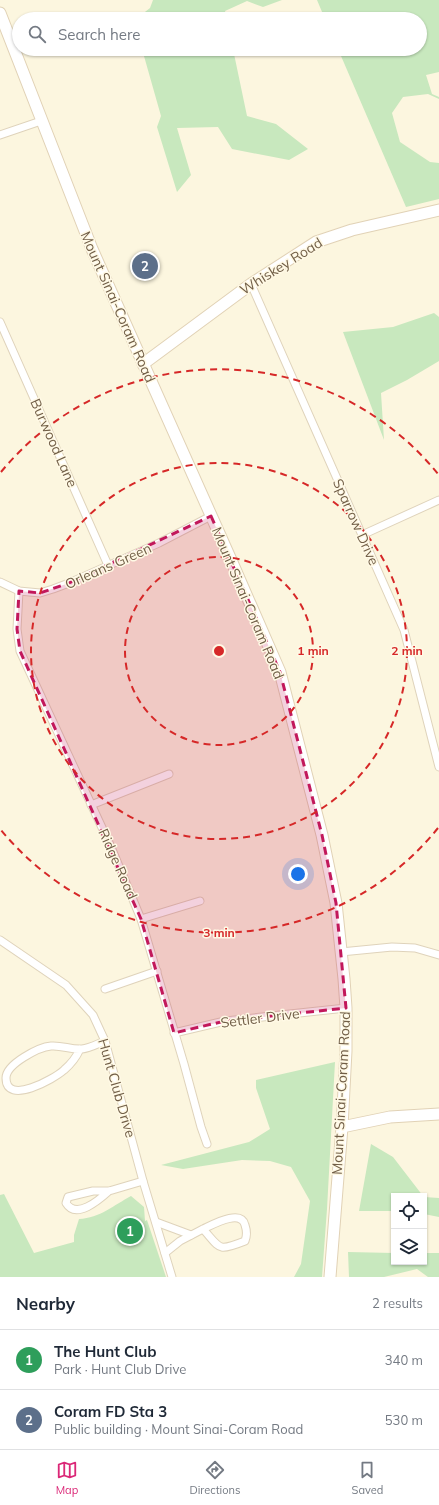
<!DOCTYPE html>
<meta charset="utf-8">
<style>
body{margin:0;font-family:Mulish,sans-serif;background:#f2f2f3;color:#1f2937}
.controls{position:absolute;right:12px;bottom:12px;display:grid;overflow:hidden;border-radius:0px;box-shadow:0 1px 3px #0004}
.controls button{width:36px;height:36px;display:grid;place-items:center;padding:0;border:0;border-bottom:1px solid #e0e1e3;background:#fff;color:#1f2937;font:20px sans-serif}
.you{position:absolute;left:298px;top:874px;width:14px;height:14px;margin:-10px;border:3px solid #fff;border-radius:50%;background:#1a73e8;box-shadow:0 0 0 6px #1a73e833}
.badge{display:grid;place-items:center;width:26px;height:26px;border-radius:50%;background:#db2777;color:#fff;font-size:13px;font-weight:700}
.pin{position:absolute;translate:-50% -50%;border:2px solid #fff;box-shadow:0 1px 4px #0006}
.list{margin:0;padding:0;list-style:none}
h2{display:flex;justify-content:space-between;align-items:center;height:52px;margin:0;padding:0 16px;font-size:17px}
h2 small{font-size:13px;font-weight:400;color:#747a83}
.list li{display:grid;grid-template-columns:26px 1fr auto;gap:12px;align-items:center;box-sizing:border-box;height:60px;padding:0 16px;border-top:1px solid #e0e1e3}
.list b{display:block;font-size:15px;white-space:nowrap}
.list p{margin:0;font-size:13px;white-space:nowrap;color:#747a83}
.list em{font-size:13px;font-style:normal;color:#747a83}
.icon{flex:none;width:22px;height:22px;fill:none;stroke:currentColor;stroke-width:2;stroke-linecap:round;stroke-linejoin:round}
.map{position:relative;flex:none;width:439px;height:1277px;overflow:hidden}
.search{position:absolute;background:#fff;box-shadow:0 1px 3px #0004;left:12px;right:12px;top:12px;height:44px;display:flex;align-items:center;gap:10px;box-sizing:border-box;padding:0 14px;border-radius:22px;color:#747a83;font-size:15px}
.sheet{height:172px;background:#fff}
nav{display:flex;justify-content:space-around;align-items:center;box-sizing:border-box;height:56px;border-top:1px solid #e0e1e3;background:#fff;font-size:11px;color:#747a83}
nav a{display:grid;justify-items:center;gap:2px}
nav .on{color:#db2777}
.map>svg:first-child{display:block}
.green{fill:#c8e8be}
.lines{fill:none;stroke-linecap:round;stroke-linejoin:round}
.street-casing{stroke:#dfd3bb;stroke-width:9}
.secondary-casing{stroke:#e1d2b6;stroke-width:13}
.street{stroke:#fff;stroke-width:7}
.secondary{stroke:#fff;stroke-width:11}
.marked{fill:#c2185b;fill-opacity:0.2;stroke:#c2185b;stroke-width:3;stroke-dasharray:8 5;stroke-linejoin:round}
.ring{fill:none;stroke:#d62828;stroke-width:2;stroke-dasharray:7 5}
.labels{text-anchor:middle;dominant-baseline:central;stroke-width:3;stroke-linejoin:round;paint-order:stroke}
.street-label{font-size:14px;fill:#715e47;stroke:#fff9e5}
.centre{fill:#d62828;stroke:#fff9e5;stroke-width:2}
.ring-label{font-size:12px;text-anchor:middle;font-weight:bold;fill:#d62828;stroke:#fff9e5;stroke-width:3;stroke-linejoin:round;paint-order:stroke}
</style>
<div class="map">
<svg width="439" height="1277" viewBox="0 0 439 1277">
<rect width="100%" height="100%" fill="#fcf6df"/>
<g class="green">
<path d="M153 0H282L263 7 247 1 225 11 227 19H136L150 8Z"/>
<path d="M317 0H439V72L426 75 432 94 439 97V99L428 94 403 97 392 113 400 142 430 162 439 163V199L406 207 338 49H420V19H325Z"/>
<path d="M142 49H233L247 116 276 124 308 149 289 160 232 149 218 127 177 128 191 175 177 192 157 127 161 116Z"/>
<path d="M434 313 439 317V361L407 380 381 393 384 440 343 332 393 327Z"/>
<path d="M335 1062 327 1209 322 1277H294L301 1264 310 1201 291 1167 270 1161 242 1160 183 1169 161 1165 249 1142 270 1129 256 1088V1080Z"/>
<path d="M371 1144 393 1157 423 1196H394V1211H359Z"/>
<path d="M4 1194 34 1253 74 1242V1235L79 1219C100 1218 114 1205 131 1196L144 1207 145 1221 147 1220 166 1277H0V1195Z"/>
<path d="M424 1197 439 1198V1217L424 1214Z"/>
<path d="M348 1252 394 1253V1262H424V1253H439V1277H428L417 1269 384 1277H349Z"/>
</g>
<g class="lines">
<g class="street-casing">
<g id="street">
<path d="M0 135 41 121"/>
<path d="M251 284 404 630 439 767"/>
<path d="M0 322 108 565"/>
<path d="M362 535 439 500"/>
<path d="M0 582 19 591 40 593 53 589 69 583 159 543 211 516"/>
<path d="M19 591 17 629 20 651 111 847 141 919 184 1064 201 1127 207 1144"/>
<path d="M91 805 169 774"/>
<path d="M141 919 200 901"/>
<path d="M0 940 66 985 93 1015 105 1041 143 1181 172 1277"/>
<path d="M341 952 392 947 415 948 439 955"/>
<path d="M105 989 157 971"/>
<path d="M174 1033 225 1021 346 1008"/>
<path d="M80 1049C76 1058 71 1064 64 1070 54 1079 6 1106 6 1078 6 1064 39 1047 51 1046 62 1045 71 1050 82 1049 90 1048 97 1044 105 1041"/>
<path d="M109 1191C99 1200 76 1220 66 1203L68 1197 93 1191H109L143 1181"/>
<path d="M156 1222 191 1235"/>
<path d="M165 1253 180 1241 203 1229C221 1249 217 1252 245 1241 247 1236 247 1231 245 1225 241 1209 214 1224 203 1229"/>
</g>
</g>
<g class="secondary-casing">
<g id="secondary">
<path d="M0 13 92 249 231 560 280 672 322 835 336 903 344 979 346 1008V1051L342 1127 330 1277"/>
<path d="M143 364 251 284 316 242 352 230 439 210"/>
<path d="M342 1127 390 1117 439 1114"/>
</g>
</g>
<use href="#street" class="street"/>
<use href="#secondary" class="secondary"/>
</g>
<path class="marked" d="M211 516 280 672 322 835 336 903 346 1008 225 1021 174 1033 141 919 20 651 17 629 19 591 40 593 69 583Z"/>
<g class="ring">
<circle cx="219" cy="651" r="94"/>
<circle cx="219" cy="651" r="188"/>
<path d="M438 828A282 282 0 0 1 1 830M1 472A282 282 0 0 1 438 474"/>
</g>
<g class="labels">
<g class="street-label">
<text transform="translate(281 266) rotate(-32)">Whiskey Road</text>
<text transform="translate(118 307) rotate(66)">Mount Sinai-Coram Road</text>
<text transform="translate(54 443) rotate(66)">Burwood Lane</text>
<text transform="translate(356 522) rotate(66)">Sparrow Drive</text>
<text transform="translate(108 566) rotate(-24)">Orleans Green</text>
<text transform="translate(248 603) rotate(67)">Mount Sinai-Coram Road</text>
<text transform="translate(118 864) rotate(66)">Ridge Road</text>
<text transform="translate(260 1018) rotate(-7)">Settler Drive</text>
<text transform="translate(117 1088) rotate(74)">Hunt Club Drive</text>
<text transform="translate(341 1093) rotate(-87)">Mount Sinai-Coram Road</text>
</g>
</g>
<circle cx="219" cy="651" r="6" class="centre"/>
<g class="ring-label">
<text x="313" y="655">1 min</text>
<text x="407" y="655">2 min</text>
<text x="219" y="937">3 min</text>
</g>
</svg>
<div class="controls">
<button><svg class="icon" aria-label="locate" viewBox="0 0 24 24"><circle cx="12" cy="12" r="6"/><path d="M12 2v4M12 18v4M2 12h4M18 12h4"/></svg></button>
<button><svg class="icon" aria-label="layers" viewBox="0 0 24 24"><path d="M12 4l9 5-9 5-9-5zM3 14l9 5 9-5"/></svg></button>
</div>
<div class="you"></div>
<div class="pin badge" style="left:130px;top:1231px;background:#2e9e5b">1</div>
<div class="pin badge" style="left:145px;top:266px;background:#5c6f8a">2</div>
<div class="search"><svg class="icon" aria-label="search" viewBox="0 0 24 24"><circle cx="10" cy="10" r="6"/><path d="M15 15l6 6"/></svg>Search here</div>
</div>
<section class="sheet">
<h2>Nearby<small>2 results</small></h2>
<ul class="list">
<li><span class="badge" style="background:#2e9e5b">1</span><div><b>The Hunt Club</b><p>Park · Hunt Club Drive</p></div><em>340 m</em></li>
<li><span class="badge" style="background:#5c6f8a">2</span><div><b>Coram FD Sta 3</b><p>Public building · Mount Sinai-Coram Road</p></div><em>530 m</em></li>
</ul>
</section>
<nav>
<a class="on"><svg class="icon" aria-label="map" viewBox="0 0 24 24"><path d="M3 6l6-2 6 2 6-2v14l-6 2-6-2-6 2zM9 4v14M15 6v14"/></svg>Map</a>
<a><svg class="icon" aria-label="directions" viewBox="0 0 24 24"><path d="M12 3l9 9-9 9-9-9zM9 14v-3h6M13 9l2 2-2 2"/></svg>Directions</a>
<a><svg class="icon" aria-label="saved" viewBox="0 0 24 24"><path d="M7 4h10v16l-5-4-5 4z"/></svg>Saved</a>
</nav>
